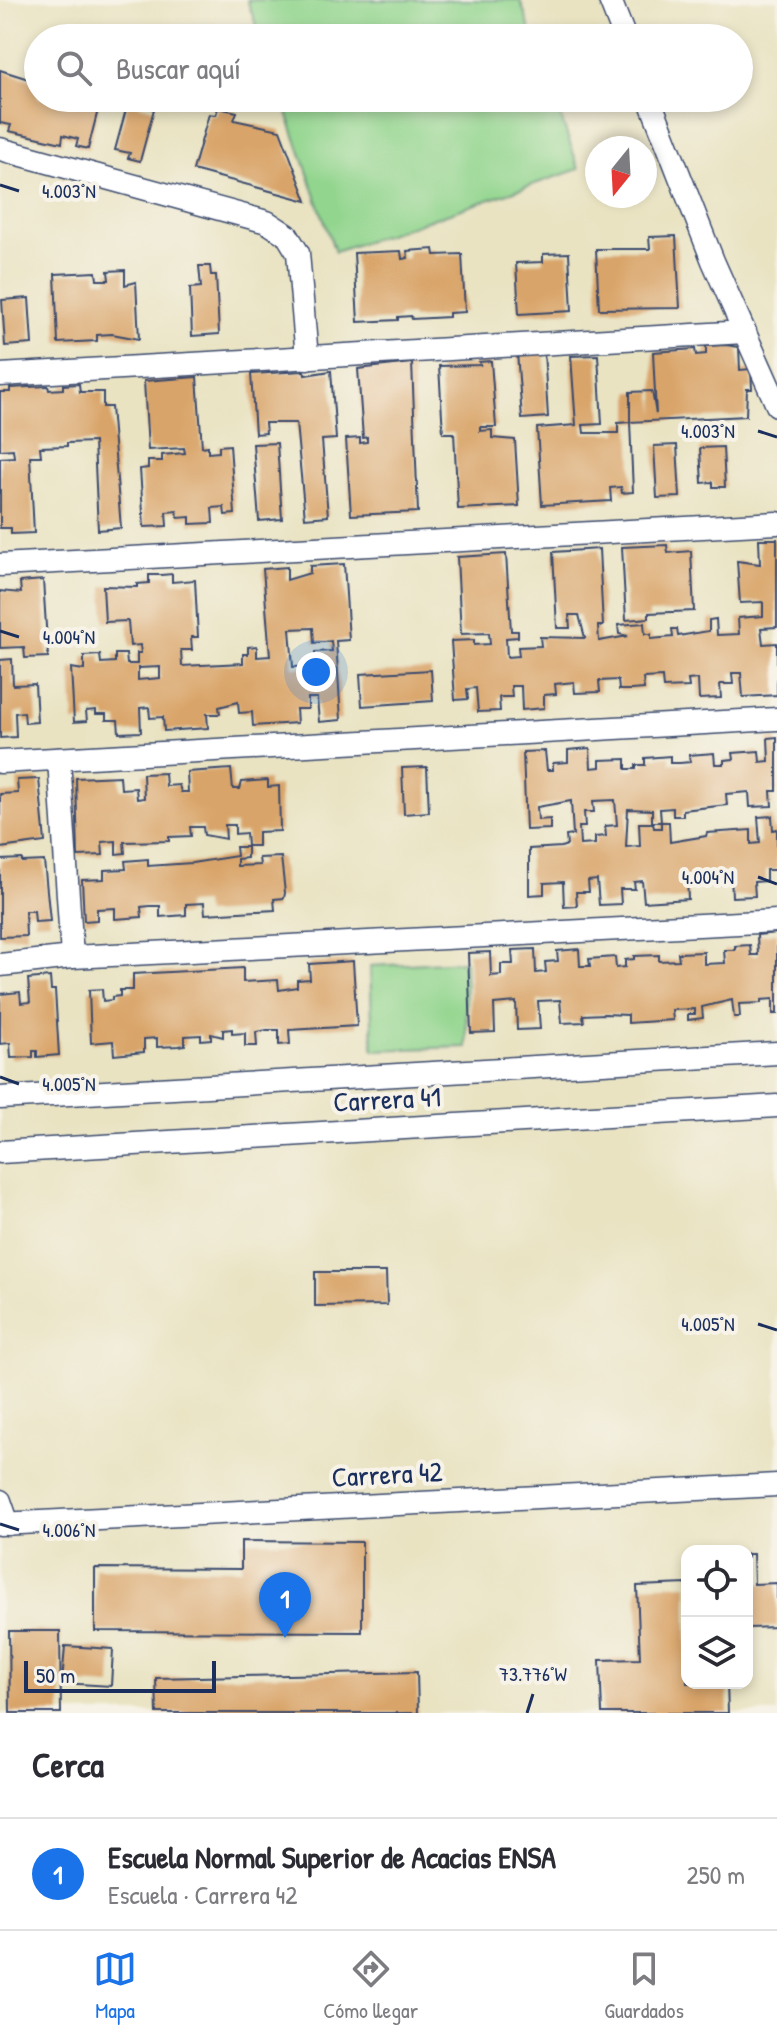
<!DOCTYPE html>
<html lang="es">
<meta charset="utf-8">
<style>
body{margin:0;font-family:"Patrick Hand",sans-serif;background:#f2f2f3;color:#2b2b33}
.controls{position:absolute;right:24px;bottom:24px;display:grid;overflow:hidden;border-radius:16px;box-shadow:0 4px 12px #0003}
.controls button{width:72px;height:72px;display:grid;place-items:center;padding:0;border:0;border-bottom:2px solid #e1e1e2;background:#fff;color:#2b2b33;font:40px sans-serif}
.compass{position:absolute;left:585px;top:136px;width:72px;height:72px;border-radius:50%;background:#fff;box-shadow:0 4px 12px #0003;rotate:198deg}
.scale{position:absolute;left:24px;bottom:20px;width:192px;box-sizing:border-box;padding-left:8px;border:4px solid #1b2f5e;border-top:0;font-size:22px;line-height:28px;white-space:nowrap;color:#1b2f5e;-webkit-text-stroke:6px #f7f3e8;paint-order:stroke}
.you{position:absolute;left:316px;top:672px;width:28px;height:28px;margin:-20px;border:6px solid #fff;border-radius:50%;background:#1a73e8;box-shadow:0 0 0 12px #1a73e833}
.badge{display:grid;place-items:center;width:52px;height:52px;border-radius:50%;background:#1a73e8;color:#fff;font-size:26px;font-weight:700}
.pin{position:absolute;translate:-50% -66px;filter:drop-shadow(0 2px 4px #0008)}
.pin::after{content:'';position:absolute;top:42px;width:28px;height:24px;background:inherit;clip-path:polygon(0 0,100% 0,50% 100%)}
.list{margin:0;padding:0;list-style:none}
h2{display:flex;justify-content:space-between;align-items:center;height:104px;margin:0;padding:0 32px;font-size:34px}
h2 small{font-size:26px;font-weight:400;color:#7c7c81}
.list li{display:grid;grid-template-columns:52px 1fr auto;gap:24px;align-items:center;box-sizing:border-box;height:112px;padding:0 32px;border-top:2px solid #e1e1e2}
.list b{display:block;font-size:30px;white-space:nowrap}
.list p{margin:0;font-size:26px;white-space:nowrap;color:#7c7c81}
.list em{font-size:26px;font-style:normal;color:#7c7c81}
.icon{flex:none;width:44px;height:44px;fill:none;stroke:currentColor;stroke-width:2;stroke-linecap:round;stroke-linejoin:round}
.map{position:relative;flex:none;width:777px;height:1713px;overflow:hidden}
.search{position:absolute;background:#fff;box-shadow:0 4px 12px #0003;left:24px;right:24px;top:24px;height:88px;display:flex;align-items:center;gap:20px;box-sizing:border-box;padding:0 28px;border-radius:44px;color:#7c7c81;font-size:30px}
.sheet{height:216px;background:#fff}
nav{display:flex;justify-content:space-around;align-items:center;box-sizing:border-box;height:112px;border-top:2px solid #e1e1e2;background:#fff;font-size:22px;color:#7c7c81}
nav a{display:grid;justify-items:center;gap:4px}
nav .on{color:#1a73e8}
.map>svg:first-child{display:block}
.green{fill:#92d58e;stroke:#568276;stroke-width:2}
.building{fill:#d9a469;fill-rule:evenodd}
.lines{fill:none;stroke-linecap:round;stroke-linejoin:round}
.minor-casing{stroke:#3a4a6d;stroke-width:25}
.minor{stroke:#fff;stroke-width:22}
.ticks{fill:none;stroke:#1b2f5e;stroke-width:3}
.labels{text-anchor:middle;dominant-baseline:central;stroke-width:8;stroke-linejoin:round;paint-order:stroke}
.street-label{font-size:28px;fill:#1b2f5e;stroke:#f7f3e8}
.ticks-label{font-size:20px;text-anchor:middle;fill:#1b2f5e;stroke:#f7f3e8;stroke-width:8;stroke-linejoin:round;paint-order:stroke}
</style>
<div class="map">
<svg width="777" height="1713" viewBox="0 0 777 1713">
<rect width="100%" height="100%" fill="#f7f3e8"/>
<filter id="ink" filterUnits="userSpaceOnUse"><feTurbulence type="fractalNoise" baseFrequency=".0125" numOctaves="2"/><feDisplacementMap in="SourceGraphic" scale="16" xChannelSelector="R" yChannelSelector="G"/><feConvolveMatrix kernelMatrix="1 2 1 2 8 2 1 2 1" color-interpolation-filters="sRGB"/></filter>
<filter id="wash" filterUnits="userSpaceOnUse"><feTurbulence type="fractalNoise" baseFrequency=".006" numOctaves="4" result="noise"/><feDisplacementMap in="SourceGraphic" scale="32" xChannelSelector="R" yChannelSelector="G"/><feGaussianBlur stdDeviation="1.8" result="paint"/><feColorMatrix in="noise" values="0 0 0 0 0 0 0 0 0 0 0 0 0 0 0 0 0 1.4 0 .05"/><feComposite in="paint" operator="in"/></filter>
<g filter="url(#wash)">
<rect width="100%" height="100%" fill="#e9e3c2"/>
<g class="green">
<path d="M247 0H520L533 38H261Z"/>
<path d="M282 98H554L579 169 335 252Z"/>
<path d="M465 961 467 1047 373 1050 370 966Z"/>
</g>
<g id="blocks">
<g class="building">
<path d="M0 70 38 82V98H101L88 149 76 146 78 139 63 135 62 143 9 131 11 125 0 123Z"/>
<path d="M128 102 154 109 140 161 128 158 130 153 115 150Z"/>
<path d="M218 108 237 112 234 120 280 130 307 201 193 170 209 114 216 115Z"/>
<path d="M676 236 680 308 599 309 596 249H650L649 237Z"/>
<path d="M434 249 435 255 462 254 465 312 449 313V317L412 319 411 316 398 317V320L358 322 354 253 401 251 402 259 408 258 407 251Z"/>
<path d="M569 253 572 311 519 314 516 263 543 262V254Z"/>
<path d="M199 266H210L211 275H216L219 334 192 336 190 288 201 287Z"/>
<path d="M125 270V285L136 282 139 339 112 334 97 335V341L58 343 55 274 96 272 97 280H109L108 271Z"/>
<path d="M29 298 32 344 5 346 2 300Z"/>
<path d="M726 345 739 347 740 370 751 369 752 389H747L746 416 630 422V392L652 391 656 414 653 352 695 349 696 355 706 354V346Z"/>
<path d="M544 351 548 417 522 419 517 352Z"/>
<path d="M598 355 602 424 583 425 584 433H618V423L630 422 633 492 622 493 621 487 610 488 611 501 542 505 537 428 576 425 571 356Z"/>
<path d="M491 361 496 427H480V431L492 430V438L515 440 519 506 458 509 454 433H443L439 366 480 365 479 362Z"/>
<path d="M412 363 418 512 351 515 346 439 360 438V443L367 442V437L363 438 358 369Z"/>
<path d="M304 371 305 375 331 371 336 439 322 440 328 516 305 518 296 423H265L266 433 255 434 251 374Z"/>
<path d="M197 377 202 447 208 446V453L219 452V446L230 445 235 514 225 515 224 507 212 508 213 523 190 524V517L178 518 177 511 166 512 167 526 144 527 140 469 148 468V461H162V455L185 453 184 448 148 450 144 381Z"/>
<path d="M79 384 80 392H103V407H111L121 528 98 530 94 442 67 443V446L40 447 41 456H30L34 533 11 534V528H0V458L14 457 13 449 0 450V392H10V388L48 386 49 390 63 389V385Z"/>
<path d="M277 443 282 519 259 521 253 444Z"/>
<path d="M677 445 680 497 657 498 654 446Z"/>
<path d="M723 447 725 487H713V482L702 483 700 448Z"/>
<path d="M759 539H777V627L761 628 763 644 777 643V695L743 697 741 673H732L733 684H720L721 698 699 699 698 679 688 680 689 687 663 688 662 677 643 678 644 689 631 690H619L618 680 599 681 600 692 575 693 574 682 555 684 556 694 544 695V708L522 710 521 686H511L512 697H499L500 711 478 712 476 688 467 689 468 699 455 700 451 641 474 640V645L490 644 489 633 461 634 457 557 506 554 511 631H518V637L506 638 507 657 519 656 518 647 541 646 540 637 585 638 579 615H569L570 628H557L553 552 599 549 603 626H598L599 641 628 636 619 634 618 625 644 623 645 634H651V639L673 637 672 629H677L678 636 709 631V620L716 619 717 635 739 634 738 618 763 616V602L740 603 737 561 760 564Z"/>
<path d="M667 545 668 553 691 551 694 611 649 613V618L626 620 622 547Z"/>
<path d="M344 564 349 640 336 641 341 720 319 722 317 698H308V709H296L297 723 253 726 252 712 239 713 238 702 219 707 220 714H207L208 728 164 731 163 717 150 718 149 707 140 708 141 732 119 733 118 720H106V714H96V710L86 711 87 721 74 722 71 668 84 670V656L100 655 101 663 115 662V654H126L127 664H137V653H141L140 645 130 646 128 621 105 622 103 586 137 587V584L149 583V575H161L172 574V582L195 580 198 637H191L192 650H181L182 666 243 663V654H248V647L257 646V657L270 656 263 569 287 567V580L310 573V566ZM313 628 314 643 331 641 332 651 315 652V666L293 667 290 629ZM160 667V678L138 680V668Z"/>
<path d="M43 580 48 657 25 658 24 647 0 648V591L21 593 20 582Z"/>
<path d="M12 659 13 685 35 684 37 722 25 723 24 712 15 713 16 737 0 738V660Z"/>
<path d="M431 670 433 701 362 706 360 674Z"/>
<path d="M777 737V791H771L772 806 750 807 749 792 726 794 727 805 683 810V816H673V808L660 809 661 822H669L670 842 706 836 707 833 751 830V844L760 843 758 817 772 816 773 830 777 829V870H766V881L754 882 755 896 732 897 731 872 723 873 722 884 695 885 694 878 687 879 688 899 644 902 642 881 634 882 635 889H620L621 904 599 905 597 880 588 881 589 892H576L577 906 564 907 563 882 544 883V894L529 895V849L561 847 567 845 566 836 573 835 571 801 537 807 538 820 550 819V829L526 830 523 752 545 751 547 770H553V763L568 762V750L590 748 591 768 600 767V760L626 759V769H636V765H645V758L670 756V763H680L690 762 689 755 714 753 715 764H724V760L734 759 733 753 759 751 760 762 769 761 768 738ZM615 800 617 825 605 826 606 836 595 837V844L580 845 579 827H585L584 812H594L593 801ZM628 809 652 810V822H661V828H654L653 823H639L640 846 626 847Z"/>
<path d="M427 767 429 812 404 814 402 768Z"/>
<path d="M231 769 233 789H240L242 782 254 781 268 780V787L279 786 280 831 258 832V846H247L246 833 235 834V825H225L226 839 204 835 203 827H190L191 836 169 837V841L124 842 125 853 116 854V841L102 842 103 855 78 856 76 778 120 776 121 789 136 788 137 799 144 798 143 774 165 773 166 786 179 785 181 792H188L187 772Z"/>
<path d="M39 779 45 842 0 848V794L18 793 17 780Z"/>
<path d="M236 847H247V858L237 859V866L260 865 259 858 281 857 285 893 284 898 274 899 275 910 205 914 204 903 186 904V915L160 917V906H150L141 907 142 917 115 919V908L97 909V920L84 921 82 880 104 879V870L126 869 125 861 148 859V866L192 863 237 856Z"/>
<path d="M22 859V862L44 861 50 921 35 922 34 911H25L26 936 0 937V860Z"/>
<path d="M777 933V1014H773V999L761 1000V1003L739 1004 740 1017H734L732 1000 702 1007 703 1018 688 1020V1014H695V1009L672 1010 673 1020 628 1023V1015L605 1014 583 1015 584 1022 562 1023 560 1000 538 1001 540 1029 517 1030 516 1002 494 1004 495 1032 471 1033 468 953 490 952 491 976 501 975V964H513L512 950 535 949 536 973 546 972 545 962 558 961 557 951 579 949 580 966H590L589 959 615 957 616 968 625 967V960L634 959V956L659 955V961L679 960 678 953 704 952V964L725 963 724 950H735V946L750 945 751 955H758L757 935Z"/>
<path d="M353 961 357 1026 289 1030 290 1044 279 1045V1030H267L256 1032 257 1046H245V1033L232 1034V1029L223 1030V1037L211 1034V1039L201 1040V1035L185 1036V1045L179 1046 157 1047V1038L144 1039V1052L114 1055 113 1041 91 1043 89 990 102 989 103 1001 112 1000V997L120 996V990H133V974L243 968V982L278 980 279 990 297 987V980L310 979 309 964Z"/>
<path d="M50 977 51 990H55L59 1055 37 1057V1051H33V1057L11 1058 10 1043 0 1044V994L20 992 21 1003 30 1002 28 979Z"/>
<path d="M315 1272H386L387 1305 315 1306Z"/>
<path d="M241 1541 362 1542V1632L95 1631V1568L241 1569Z"/>
<path d="M747 1554H753L754 1584 777 1583V1627L747 1628Z"/>
<path d="M687 1584V1683H727L728 1713H602L600 1660 640 1659 637 1586Z"/>
<path d="M9 1631H60L61 1713H10Z"/>
<path d="M65 1646 113 1649 111 1686 62 1683Z"/>
<path d="M417 1672 418 1713H157L156 1678Z"/>
</g>
</g>
</g>
<g filter="url(#ink)">
<use href="#blocks" fill-opacity="0" stroke="#3a4a6d" stroke-width="2"/>
<g class="lines">
<g class="minor-casing">
<g id="minor">
<path d="M610 0 625 38"/>
<path d="M649 98 713 261 777 405"/>
<path d="M0 149 267 222 287 235 298 253 307 358"/>
<path d="M0 375 745 332"/>
<path d="M0 565 777 523"/>
<path d="M0 762 777 719"/>
<path d="M72 957 777 921"/>
<path d="M0 965 72 957 59 759"/>
<path d="M0 1098 777 1053"/>
<path d="M0 1152 777 1106"/>
<path d="M0 1501 8 1524"/>
<path d="M0 1524 777 1485"/>
</g>
</g>
<use href="#minor" class="minor"/>
</g>
</g>
<path class="ticks" d="M0 185 19 191M758 431 777 437M0 631 19 637M758 877 777 884M0 1077 19 1084M758 1324 777 1330M0 1524 19 1530M527 1713 533 1694"/>
<g class="labels">
<g class="street-label">
<text transform="translate(387 1099) rotate(-3)">Carrera 41</text>
<text transform="translate(387 1474) rotate(-3)">Carrera 42</text>
</g>
</g>
<g class="ticks-label">
<text x="69" y="198">4.003°N</text>
<text x="708" y="438">4.003°N</text>
<text x="69" y="644">4.004°N</text>
<text x="708" y="884">4.004°N</text>
<text x="69" y="1091">4.005°N</text>
<text x="708" y="1331">4.005°N</text>
<text x="69" y="1537">4.006°N</text>
<text x="533" y="1681">73.776°W</text>
</g>
</svg>
<div class="controls">
<button><svg class="icon" aria-label="locate" viewBox="0 0 24 24"><circle cx="12" cy="12" r="6"/><path d="M12 2v4M12 18v4M2 12h4M18 12h4"/></svg></button>
<button><svg class="icon" aria-label="layers" viewBox="0 0 24 24"><path d="M12 4l9 5-9 5-9-5zM3 14l9 5 9-5"/></svg></button>
</div>
<svg class="compass" viewBox="-18 -18 36 36"><path d="M0-13l5 13h-10z" fill="#e53935"/><path d="M0 13l5-13h-10z" fill="#7c7c81"/></svg>
<div class="scale">50 m</div>
<div class="you"></div>
<div class="pin badge" style="left:285px;top:1638px">1</div>
<div class="search"><svg class="icon" aria-label="search" viewBox="0 0 24 24"><circle cx="10" cy="10" r="6"/><path d="M15 15l6 6"/></svg>Buscar aquí</div>
</div>
<section class="sheet">
<h2>Cerca<small></small></h2>
<ul class="list">
<li><span class="badge">1</span><div><b>Escuela Normal Superior de Acacias ENSA</b><p>Escuela · Carrera 42</p></div><em>250 m</em></li>
</ul>
</section>
<nav>
<a class="on"><svg class="icon" aria-label="map" viewBox="0 0 24 24"><path d="M3 6l6-2 6 2 6-2v14l-6 2-6-2-6 2zM9 4v14M15 6v14"/></svg>Mapa</a>
<a><svg class="icon" aria-label="directions" viewBox="0 0 24 24"><path d="M12 3l9 9-9 9-9-9zM9 14v-3h6M13 9l2 2-2 2"/></svg>Cómo llegar</a>
<a><svg class="icon" aria-label="saved" viewBox="0 0 24 24"><path d="M7 4h10v16l-5-4-5 4z"/></svg>Guardados</a>
</nav>
